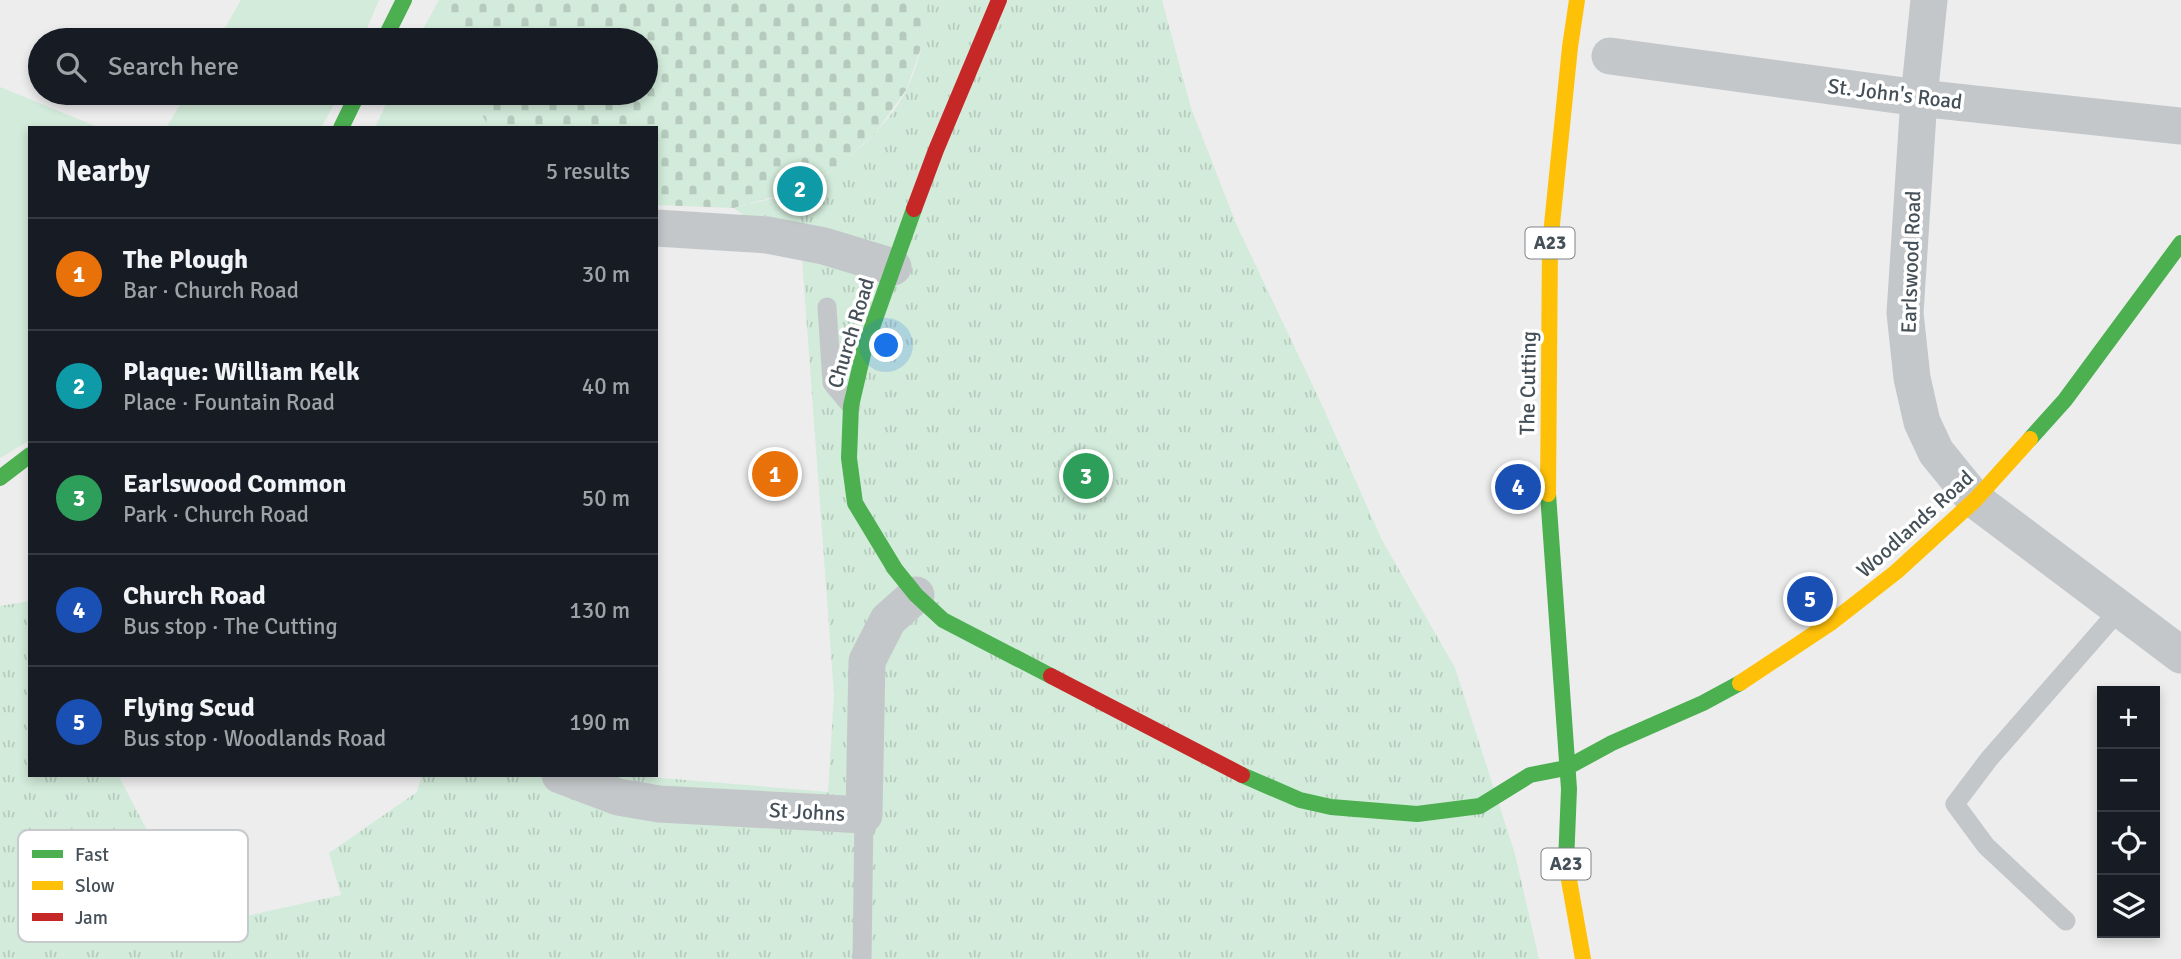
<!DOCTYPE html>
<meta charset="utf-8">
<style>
body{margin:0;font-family:Signika,sans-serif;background:#242831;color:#f1f3f6}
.controls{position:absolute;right:21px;bottom:21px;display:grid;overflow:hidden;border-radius:0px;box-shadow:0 4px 10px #0003}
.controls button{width:63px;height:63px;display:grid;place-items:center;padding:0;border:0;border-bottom:2px solid #363941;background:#171b24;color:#f1f3f6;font:35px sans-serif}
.you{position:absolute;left:887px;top:346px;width:24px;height:24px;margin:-18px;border:5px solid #fff;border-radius:50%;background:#1a73e8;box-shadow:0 0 0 10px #1a73e833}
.badge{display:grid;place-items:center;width:46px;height:46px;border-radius:50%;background:#d93025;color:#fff;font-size:23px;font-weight:700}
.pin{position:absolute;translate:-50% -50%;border:4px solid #fff;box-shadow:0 2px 7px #0006}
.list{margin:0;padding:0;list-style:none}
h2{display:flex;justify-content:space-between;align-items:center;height:91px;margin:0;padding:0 28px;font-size:30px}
h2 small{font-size:23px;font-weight:400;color:#9ea1a6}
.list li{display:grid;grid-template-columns:46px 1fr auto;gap:21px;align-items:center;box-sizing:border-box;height:112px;padding:0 28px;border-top:2px solid #363941}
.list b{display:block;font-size:26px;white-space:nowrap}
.list p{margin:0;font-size:23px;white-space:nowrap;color:#9ea1a6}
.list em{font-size:23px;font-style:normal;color:#9ea1a6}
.icon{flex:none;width:38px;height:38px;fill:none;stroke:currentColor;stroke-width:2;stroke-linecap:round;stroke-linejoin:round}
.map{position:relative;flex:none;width:2181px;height:959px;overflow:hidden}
.search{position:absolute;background:#171b24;box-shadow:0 4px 10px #0003;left:28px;top:28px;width:630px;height:77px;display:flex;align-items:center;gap:18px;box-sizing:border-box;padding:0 24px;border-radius:38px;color:#9ea1a6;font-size:26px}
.panel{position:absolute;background:#171b24;box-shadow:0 4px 10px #0003;left:28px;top:126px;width:630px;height:651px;border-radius:0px}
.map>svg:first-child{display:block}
.green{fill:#d2ebda}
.cemetery{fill:url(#cemetery-stones)}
.park{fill:url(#park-tufts)}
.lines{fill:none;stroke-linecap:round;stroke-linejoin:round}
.lane{stroke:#c4c7c9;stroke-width:19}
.street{stroke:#c4c7c9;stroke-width:37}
.fast{stroke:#4caf50;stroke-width:16}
.slow{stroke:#ffc107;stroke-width:16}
.jam{stroke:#c62828;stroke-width:16}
.labels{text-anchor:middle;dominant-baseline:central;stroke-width:7;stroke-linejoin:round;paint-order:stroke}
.shield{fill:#fff;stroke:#7d848a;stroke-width:2}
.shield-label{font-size:19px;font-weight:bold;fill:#455058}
.street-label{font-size:21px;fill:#455058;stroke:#fff}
.key{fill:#fff;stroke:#c7cacd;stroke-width:2}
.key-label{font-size:19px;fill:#455058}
</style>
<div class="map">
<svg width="2181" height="959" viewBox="0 0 2181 959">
<defs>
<pattern id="cemetery-stones" width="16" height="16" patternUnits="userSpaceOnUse" patternTransform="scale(1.75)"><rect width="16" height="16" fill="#d2ebda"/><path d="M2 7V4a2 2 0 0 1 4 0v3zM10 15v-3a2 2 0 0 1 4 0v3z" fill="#b6cbbd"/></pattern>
<pattern id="park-tufts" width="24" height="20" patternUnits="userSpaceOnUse" patternTransform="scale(1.75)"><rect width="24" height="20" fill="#d2ebda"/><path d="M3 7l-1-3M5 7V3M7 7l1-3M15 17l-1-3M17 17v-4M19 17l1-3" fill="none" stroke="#b6cbbd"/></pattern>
</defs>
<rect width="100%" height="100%" fill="#ededed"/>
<g class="green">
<path d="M241 0H379L362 40H218Z"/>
<path d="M439 0H448L453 40H417Z"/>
<path d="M0 87 100 128H30V440L0 458Z"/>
<path d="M187 93H340L321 128H166Z"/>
<path d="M391 93H471L489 128H375Z"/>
</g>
<path class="cemetery" d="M448 0H930L926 34 906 90 876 132 841 164 800 189 734 208 656 205V128H489L471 93H646V40H453Z"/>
<path class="park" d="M930 0H1162L1191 108 1237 226 1322 405 1382 540 1455 668 1515 854 1539 959H0V606L30 601V775H118L147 830 188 929 341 895 329 853 417 792 422 775H626L828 792 834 694 802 259 734 208C756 202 782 198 802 188 841 168 888 128 907 89 920 61 927 30 930 0Z"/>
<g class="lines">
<g class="lane">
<path d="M827 307 832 383 851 406"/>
<path d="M2066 921 1986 846 1955 804 1989 759 2120 609"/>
<path d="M862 959 864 815"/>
</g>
<g class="street">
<path d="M1929 0 1919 98 1905 313 1912 378 1922 422 1936 452 1975 500 2181 655"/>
<path d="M1610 56 1919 98 2181 126"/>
<path d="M656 228 767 235 824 246 893 267"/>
<path d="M560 775 618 797 659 804 864 815 867 661 888 620 916 595"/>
</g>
<g class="fast">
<path d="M384 40 404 0"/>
<path d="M341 128 358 93"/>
<path d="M914 209 864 350 851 406 849 458 855 503 895 569 916 595 943 620 1051 676"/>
<path d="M2030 439 2065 400 2181 243"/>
<path d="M0 478 30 455"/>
<path d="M1548 494 1569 789 1566 863"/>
<path d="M1242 775 1300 800 1331 807 1417 814 1480 806 1530 775 1566 768 1612 743 1703 703 1740 683"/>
</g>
<g class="slow">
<path d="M1548 494 1550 244 1570 47 1577 0"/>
<path d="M1740 683 1832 622 1896 572 1975 500 2030 439"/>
<path d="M1566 863 1583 959"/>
</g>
<g class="jam">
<path d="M914 209 936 150 999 0"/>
<path d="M1051 676 1242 775"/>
</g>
</g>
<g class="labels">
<g class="shield">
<rect x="1525.5" y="227.5" width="49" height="31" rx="5"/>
<rect x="1541.5" y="848.5" width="49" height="31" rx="5"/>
</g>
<g class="shield-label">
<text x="1550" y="243">A23</text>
<text x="1566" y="864">A23</text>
</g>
<g class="street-label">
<text transform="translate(1895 94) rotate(7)">St. John's Road</text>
<text transform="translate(1911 262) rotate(-88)">Earlswood Road</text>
<text transform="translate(851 333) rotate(-73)">Church Road</text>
<text transform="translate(1528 383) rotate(-89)">The Cutting</text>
<text transform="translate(1915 524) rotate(-42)">Woodlands Road</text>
<text transform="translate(807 812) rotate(3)">St Johns</text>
</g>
</g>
<rect x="18" y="830" width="230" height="112" rx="10" class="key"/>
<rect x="32" y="850" width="31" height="8" fill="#4caf50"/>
<rect x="32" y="881" width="31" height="9" fill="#ffc107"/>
<rect x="32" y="913" width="31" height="8" fill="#c62828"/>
<g class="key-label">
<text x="75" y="861">Fast</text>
<text x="75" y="892">Slow</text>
<text x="75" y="924">Jam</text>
</g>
</svg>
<div class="controls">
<button>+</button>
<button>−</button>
<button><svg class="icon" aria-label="locate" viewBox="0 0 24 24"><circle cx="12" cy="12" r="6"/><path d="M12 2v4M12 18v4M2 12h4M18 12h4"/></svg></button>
<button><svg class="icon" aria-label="layers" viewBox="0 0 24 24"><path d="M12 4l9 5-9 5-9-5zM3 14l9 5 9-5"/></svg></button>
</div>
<div class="you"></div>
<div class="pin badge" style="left:775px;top:474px;background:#e8710a">1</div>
<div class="pin badge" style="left:800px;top:189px;background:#0f9aa8">2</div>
<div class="pin badge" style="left:1086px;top:476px;background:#2e9e5b">3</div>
<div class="pin badge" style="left:1518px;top:487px;background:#1a4fb4">4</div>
<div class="pin badge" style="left:1810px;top:599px;background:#1a4fb4">5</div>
<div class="search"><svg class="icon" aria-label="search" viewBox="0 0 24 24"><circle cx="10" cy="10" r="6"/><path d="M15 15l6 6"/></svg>Search here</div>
<section class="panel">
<h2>Nearby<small>5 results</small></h2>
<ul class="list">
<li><span class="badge" style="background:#e8710a">1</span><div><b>The Plough</b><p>Bar · Church Road</p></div><em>30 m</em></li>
<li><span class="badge" style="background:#0f9aa8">2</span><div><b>Plaque: William Kelk</b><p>Place · Fountain Road</p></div><em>40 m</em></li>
<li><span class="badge" style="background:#2e9e5b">3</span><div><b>Earlswood Common</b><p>Park · Church Road</p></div><em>50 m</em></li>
<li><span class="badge" style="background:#1a4fb4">4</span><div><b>Church Road</b><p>Bus stop · The Cutting</p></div><em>130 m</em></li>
<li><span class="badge" style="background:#1a4fb4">5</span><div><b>Flying Scud</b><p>Bus stop · Woodlands Road</p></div><em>190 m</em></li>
</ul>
</section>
</div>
